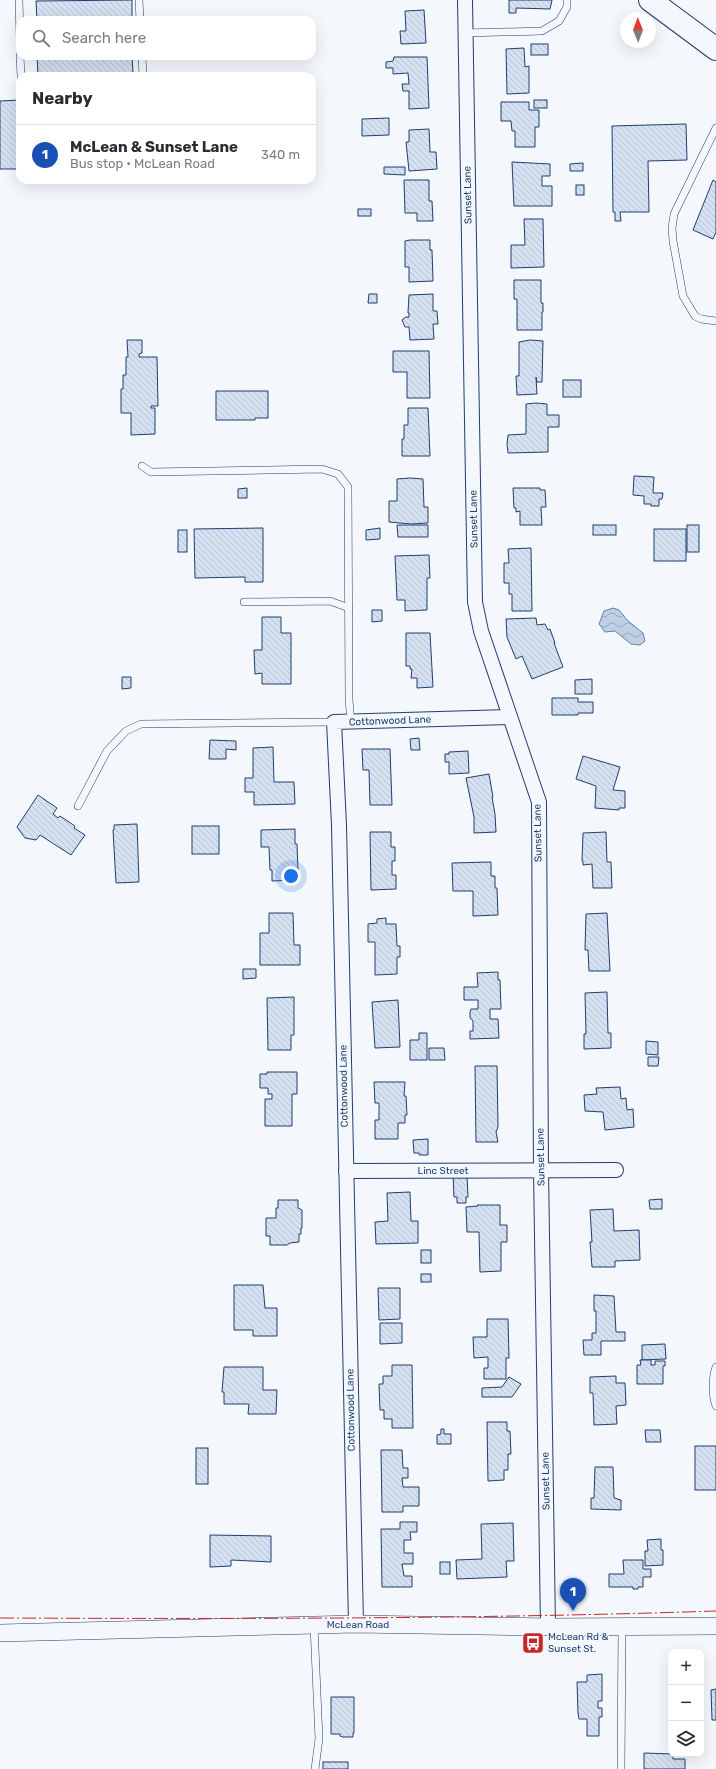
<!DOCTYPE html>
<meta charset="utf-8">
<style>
body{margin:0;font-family:Rubik,sans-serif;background:#f2f2f3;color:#2b2b33}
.controls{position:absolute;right:12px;bottom:12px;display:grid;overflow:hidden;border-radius:8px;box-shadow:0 4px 16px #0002}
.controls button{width:36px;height:36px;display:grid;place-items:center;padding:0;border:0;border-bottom:1px solid #e1e1e2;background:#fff;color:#2b2b33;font:20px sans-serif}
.compass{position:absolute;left:620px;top:12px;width:36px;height:36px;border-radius:50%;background:#fff;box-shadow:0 4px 16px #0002;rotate:359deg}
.you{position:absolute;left:291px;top:876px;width:14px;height:14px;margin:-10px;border:3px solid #fff;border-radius:50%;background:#1a73e8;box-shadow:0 0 0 6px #1a73e833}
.badge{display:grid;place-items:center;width:26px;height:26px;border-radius:50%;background:#0f766e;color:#fff;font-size:13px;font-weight:700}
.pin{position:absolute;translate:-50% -33px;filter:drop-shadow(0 1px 2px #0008)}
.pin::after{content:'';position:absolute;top:21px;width:14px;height:12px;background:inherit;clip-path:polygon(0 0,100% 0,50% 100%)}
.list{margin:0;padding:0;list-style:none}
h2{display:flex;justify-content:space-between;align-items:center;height:52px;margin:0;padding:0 16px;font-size:17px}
h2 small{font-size:13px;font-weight:400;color:#7c7c81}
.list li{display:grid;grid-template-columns:26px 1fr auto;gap:12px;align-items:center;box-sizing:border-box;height:60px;padding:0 16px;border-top:1px solid #e1e1e2}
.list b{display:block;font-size:15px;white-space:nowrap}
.list p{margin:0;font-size:13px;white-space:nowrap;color:#7c7c81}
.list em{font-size:13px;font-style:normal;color:#7c7c81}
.icon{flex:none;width:22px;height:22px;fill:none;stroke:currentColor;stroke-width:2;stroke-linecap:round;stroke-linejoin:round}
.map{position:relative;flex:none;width:716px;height:1769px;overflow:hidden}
.search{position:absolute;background:#fff;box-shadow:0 4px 16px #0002;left:16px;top:16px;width:300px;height:44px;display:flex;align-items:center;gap:10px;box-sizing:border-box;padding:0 14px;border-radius:12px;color:#7c7c81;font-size:15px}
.panel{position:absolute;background:#fff;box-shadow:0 4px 16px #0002;left:16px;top:72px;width:300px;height:112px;border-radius:12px}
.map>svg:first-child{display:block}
.water{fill:url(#water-waves);stroke:#687fa3}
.building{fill:url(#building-back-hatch);stroke:#1d3f73}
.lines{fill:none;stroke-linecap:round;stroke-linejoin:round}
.service-casing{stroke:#1d3f73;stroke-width:8}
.minor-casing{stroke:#1d3f73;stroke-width:16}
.tertiary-casing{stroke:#1d3f73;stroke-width:18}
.primary-casing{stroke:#1d3f73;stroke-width:24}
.service{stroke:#f4f7fb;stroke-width:7}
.minor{stroke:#f4f7fb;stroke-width:14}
.tertiary{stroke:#f4f7fb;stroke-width:17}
.primary{stroke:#f4f7fb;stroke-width:22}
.power{stroke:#c62828;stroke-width:1;stroke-dasharray:14 3 2 3;stroke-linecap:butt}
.labels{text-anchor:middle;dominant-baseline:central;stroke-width:3;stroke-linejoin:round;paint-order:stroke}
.street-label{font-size:10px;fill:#1d3f73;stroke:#f4f7fb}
.poi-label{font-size:10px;fill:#1d3f73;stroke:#f4f7fb;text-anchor:start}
</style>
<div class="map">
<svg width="716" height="1769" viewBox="0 0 716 1769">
<defs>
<pattern id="water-waves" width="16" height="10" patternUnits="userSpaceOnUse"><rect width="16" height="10" fill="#bed0e5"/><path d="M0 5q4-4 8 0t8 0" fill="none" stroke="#9aaabe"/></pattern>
<pattern id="building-back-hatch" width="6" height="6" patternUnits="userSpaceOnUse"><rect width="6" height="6" fill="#d5e0f0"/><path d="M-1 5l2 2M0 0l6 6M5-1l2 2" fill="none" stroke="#b6c1d1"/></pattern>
</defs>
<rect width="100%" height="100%" fill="#f4f7fb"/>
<path class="water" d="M613 608 619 610 628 621 643 633 645 641 640 645 631 644 615 631 605 632 599 624 604 611Z"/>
<g class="building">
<path d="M132 0V20H37L36 1Z"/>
<path d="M509 0H552L550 9 516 8V13H509Z"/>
<path d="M424 10 426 43 401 44 400 31H406L405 11Z"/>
<rect x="531" y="44" width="17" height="11"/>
<path d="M524 48 525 67 529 66V93L507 94 506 49Z"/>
<path d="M37 56H132L133 73 38 75Z"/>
<path d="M394 57H427L429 108 409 109V91H403L402 84H409L408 73 393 74V68H386V62L393 61Z"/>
<path d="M20 100V169H0V101Z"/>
<rect x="534" y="100" width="13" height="8"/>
<path d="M501 102H529V110H539V127H535V147H515V131H512L511 121H501Z"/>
<path d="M389 118V135L362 136V119Z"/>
<path d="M686 124 687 160 648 161 649 212H620L621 221H615V212H613L612 126Z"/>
<path d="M429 129 430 152H436L437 169 409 171 406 142H409V130Z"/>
<path d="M512 162 550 164V176H542V186H552V206H514Z"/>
<path d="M583 163V171H570V164Z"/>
<path d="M384 167H405V175L384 174Z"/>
<path d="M404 180H429V201H432L433 221H417V213H405Z"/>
<path d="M713 180 716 182V232L713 239 693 230Z"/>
<rect x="576" y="185" width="8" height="10"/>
<rect x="358" y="209" width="13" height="7"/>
<path d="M524 219H543L544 267 511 268V245H525Z"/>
<path d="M410 240H430V250H432L433 281 409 282V267H405V241Z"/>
<path d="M514 280H541V303H543V312H542V330H517V299H514Z"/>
<path d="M369 294H377V303H368Z"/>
<path d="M433 294V311H437L438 324H433L434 339 410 340 409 327H405L402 320 406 317H409V313H408L409 295Z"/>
<path d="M127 340H142V353L139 354V357H157L158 406H151V408H155V434L131 435V413H121V389H123V375H126V357H128Z"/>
<path d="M530 340 543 341 542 382H537L536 377 537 394 517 395 516 376H519V342Z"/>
<path d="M393 351H429L430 398H407V372H393Z"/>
<rect x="563" y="380" width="18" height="17"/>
<path d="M216 391H268V418H255V420H216Z"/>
<path d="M536 403 547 404V415H559V427H548V452L508 453 507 444 508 435 526 434V404Z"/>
<path d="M408 408H428L430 456H402V439H404V425H408Z"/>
<path d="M634 476 654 477 653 493H663L662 499H659V506H651V504H644V496L633 495Z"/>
<path d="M410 478 423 479 424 507H428V523L411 524 389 522V501H397V479Z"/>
<path d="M247 488V498H238V489Z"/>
<path d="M513 488H540V490H545L546 507H541L542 525H520V511L516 512V508H514Z"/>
<path d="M397 525H428V537H398Z"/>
<rect x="593" y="525" width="23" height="10"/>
<rect x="687" y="525" width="12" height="27"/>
<path d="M263 528V582H245V577L195 578 194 529Z"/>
<path d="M380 528V539L366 540V530Z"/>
<rect x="654" y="529" width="32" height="32"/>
<rect x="178" y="530" width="9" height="22"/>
<path d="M531 548 532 611H512V594H509V583H504V563H509L508 549Z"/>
<path d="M429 555 430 578H427V610L405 611V600H397L395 556Z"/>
<path d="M372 610H382V621L372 622Z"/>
<path d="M262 617H281V633H291V684H262V673L255 674 254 650H262Z"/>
<path d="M536 618 537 625 545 624 548 630 550 629 555 643H554L563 667 532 679 522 656 516 659 507 637 506 619Z"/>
<path d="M406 633H430L433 687 417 688V678H411L412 669H410V666H406Z"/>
<path d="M122 677H131V688L122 689Z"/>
<path d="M592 679V694H575V680Z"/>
<path d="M552 698H578V702H593V713H578V715H552Z"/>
<path d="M419 738 420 750H411L410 739Z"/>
<path d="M210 740 236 741V750L226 749V759H209Z"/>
<path d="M273 747 274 782H294L295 804 254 805V792H245V778H253V748Z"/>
<path d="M362 749H390L392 805H370L369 770H363Z"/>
<path d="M468 751 469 773 449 774V762H445V754H449V752Z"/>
<path d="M583 756 620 767 613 790 625 791V808H619V810L595 808 596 786 576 779Z"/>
<path d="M489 774 493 797H492L495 814 496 832 474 833V817L466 778Z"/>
<path d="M38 795 57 808 53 814 58 818 60 816 75 826 74 828 85 835 71 855 40 835 36 840 25 838 17 827Z"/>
<path d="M137 824 139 882 116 883 113 830H114V825Z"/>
<rect x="192" y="826" width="27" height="28"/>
<path d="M295 829V844H297L298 871H295L296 880 272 881V870H270L269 847H261V830Z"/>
<path d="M370 832H391V847H395V861H392V875H396V889L371 890Z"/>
<path d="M606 832 607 862H611L612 888H593L592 864 583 865V861H582L583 833Z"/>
<path d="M491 862V876H495V888H497L498 915 473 916V891H453L452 863Z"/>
<path d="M269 913H293L294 945H300V965H260V933H269Z"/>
<path d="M607 913 610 971H589L588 950H585L586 914Z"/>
<path d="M386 918V924H396L397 946H400V957H397V974L375 975V942H368V924L377 923V919Z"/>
<path d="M243 969H256V978L243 979Z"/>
<path d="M498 972V980H500L501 1009H490V1019H498L499 1038 470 1039V1031H473V1021L470 1018V1012L471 1009H478V1000H464V987H478L477 973Z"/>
<path d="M607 992 608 1033H611V1048L584 1049V1034H586L585 993Z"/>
<path d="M294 997V1035H291V1050H268L267 998Z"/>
<path d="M398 1000 400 1047 375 1048 372 1002Z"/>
<path d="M419 1033H427V1060H410V1040H419Z"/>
<path d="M646 1041 658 1042V1055L646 1054Z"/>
<path d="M429 1048H444L445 1060H429Z"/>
<path d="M648 1057H659L658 1066H648Z"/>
<path d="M475 1066H497L498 1127 496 1132 498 1142H476Z"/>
<path d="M267 1072H297V1094H292V1126H265V1099H272V1094H268V1088H260V1074H267Z"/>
<path d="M374 1082H405L404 1096H406L407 1115H405V1123H398V1139H375V1120H379V1103H375Z"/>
<path d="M620 1087 621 1099 626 1098 627 1110 633 1109 634 1127 605 1130 603 1112 585 1111 584 1095 597 1094 596 1088Z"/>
<path d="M428 1139V1155H419V1153H414L413 1140Z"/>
<path d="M453 1175H467L468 1197H466V1203H457V1197H454Z"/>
<path d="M410 1192 411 1221H418V1243L376 1244 375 1222 388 1221 387 1193Z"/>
<path d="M662 1199V1209H650L649 1200Z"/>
<path d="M278 1200H298V1208L302 1210V1228H301V1234H299V1242L290 1243 287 1245H270V1236H266V1218H276V1208H278Z"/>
<path d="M477 1205H500V1225H507V1242H501V1271L480 1272 479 1232H467L466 1207 478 1206Z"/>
<path d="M613 1209 614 1231 639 1230 640 1260 615 1261V1267H592L590 1242H592L590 1210Z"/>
<rect x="421" y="1250" width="10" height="13"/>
<rect x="421" y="1274" width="10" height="8"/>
<path d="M234 1285H263L265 1308H277V1336H253V1330H234Z"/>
<path d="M378 1288H400V1319L379 1320Z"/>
<path d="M594 1295 614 1296 616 1332H625V1341H601V1355H584L583 1340H592V1333H596V1311H594Z"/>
<path d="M487 1319H508L509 1358H506V1379H484V1368H488V1357L474 1358 473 1337H487Z"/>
<path d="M380 1323H402V1343L380 1344Z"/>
<path d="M665 1344 666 1359 642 1360V1345Z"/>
<path d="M640 1360H651V1365H655V1361H665V1366H663V1384H637V1365H641Z"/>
<path d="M392 1365H412L413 1428H392V1419H384V1410H380L379 1384H383V1376H392Z"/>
<path d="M224 1367H263V1390H277L276 1414H248L249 1404H224V1392H222Z"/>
<path d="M616 1376V1383H625L626 1405 616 1406 617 1424 594 1425 593 1393H590V1377Z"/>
<path d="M509 1377 521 1384 512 1397H482V1388L502 1387Z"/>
<path d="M487 1422H507V1431H510L511 1454H508V1470H504V1480L488 1481Z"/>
<path d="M441 1429H444V1434H451V1444H437V1435L441 1434Z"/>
<path d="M645 1430H660L661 1442H646Z"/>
<rect x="695" y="1446" width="21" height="44"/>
<rect x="196" y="1448" width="12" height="36"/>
<path d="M381 1450H402L403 1468H408V1478H402L403 1487H419V1506H403V1512H382Z"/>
<path d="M595 1467H613L614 1498 621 1500V1510L591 1509V1498H594Z"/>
<path d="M400 1522H417V1532H410L411 1540H404V1553H413V1564H402L404 1576H412V1587H382L381 1529H400Z"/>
<path d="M513 1523 514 1561H506L507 1577 457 1579 456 1560 482 1559 481 1524Z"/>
<path d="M210 1535 271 1536V1562L231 1560V1566L210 1567Z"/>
<path d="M661 1539V1550H663V1565L645 1566V1551H648L647 1540Z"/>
<path d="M623 1560H643V1569H651V1577H643V1587H638V1589H633V1587H609V1574H624Z"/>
<rect x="440" y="1562" width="10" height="12"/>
<path d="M602 1674V1701H598V1708H602V1717H599V1736H587V1719H579L578 1713 577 1682H587V1675Z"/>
<path d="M716 1689V1720H712L711 1690Z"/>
<path d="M331 1697H354V1733H353V1737H343L340 1736V1734H331Z"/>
<path d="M644 1753 673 1754V1759H685V1769H644Z"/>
<rect x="323" y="1762" width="25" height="7"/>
</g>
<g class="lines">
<g class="service-casing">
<g id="service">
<path d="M19 0 20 38"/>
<path d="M139 0 140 20"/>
<path d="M465 33 542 31 559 21 567 7V0"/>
<path d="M20 56 21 76"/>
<path d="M142 56 143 76"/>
<path d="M716 128 674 214 672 228 673 241 683 296 695 316 701 319 716 321"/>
<path d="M142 466 151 472 322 469 338 474 348 487 349 700 351 722"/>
<path d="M244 602 330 601 349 608"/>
<path d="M78 806 107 751 126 731 141 724 334 722"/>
<path d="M716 1367C712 1378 712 1395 716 1406"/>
<path d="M314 1626 319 1739 315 1769"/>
<path d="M621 1769 622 1627"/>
</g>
</g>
<g class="minor-casing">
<g id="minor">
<path d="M465 0 475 602 481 631 539 802 541 1170 548 1627"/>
<path d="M346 1171 616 1170"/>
<path d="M356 1624 339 825 334 722 509 717"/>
</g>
</g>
<g class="tertiary-casing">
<path id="tertiary" d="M0 1633 356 1624 548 1627 716 1626"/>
</g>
<g class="primary-casing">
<path id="primary" d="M650 0 716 49"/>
</g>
<use href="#service" class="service"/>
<use href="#minor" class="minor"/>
<use href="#tertiary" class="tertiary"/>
<use href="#primary" class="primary"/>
<path class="power" d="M0 1618C239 1619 477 1619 716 1611"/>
</g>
<defs>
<g id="bus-square" transform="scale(1.15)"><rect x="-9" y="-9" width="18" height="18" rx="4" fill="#c62828" stroke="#f4f7fb"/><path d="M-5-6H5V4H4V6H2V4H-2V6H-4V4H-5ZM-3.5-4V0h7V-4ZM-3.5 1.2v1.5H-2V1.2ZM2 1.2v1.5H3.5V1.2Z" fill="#fff"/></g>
</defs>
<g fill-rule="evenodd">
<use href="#bus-square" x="533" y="1643"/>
</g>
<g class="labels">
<g class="street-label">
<text transform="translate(468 195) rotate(-91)">Sunset Lane</text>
<text transform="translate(474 519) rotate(-91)">Sunset Lane</text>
<text transform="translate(390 721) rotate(-2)">Cottonwood Lane</text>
<text transform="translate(538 833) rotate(-91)">Sunset Lane</text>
<text transform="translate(344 1086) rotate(-91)">Cottonwood Lane</text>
<text transform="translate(541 1157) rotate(-91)">Sunset Lane</text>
<text x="443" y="1171">Linc Street</text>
<text transform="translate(351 1410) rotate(-91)">Cottonwood Lane</text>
<text transform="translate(546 1481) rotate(-91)">Sunset Lane</text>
<text x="358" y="1625">McLean Road</text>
</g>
<g class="poi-label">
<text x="548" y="1637">McLean Rd &amp;<tspan x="548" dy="12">Sunset St.</tspan></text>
</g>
</g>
</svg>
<div class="controls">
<button>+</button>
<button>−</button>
<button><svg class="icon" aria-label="layers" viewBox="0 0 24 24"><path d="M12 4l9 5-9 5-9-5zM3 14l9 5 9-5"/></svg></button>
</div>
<svg class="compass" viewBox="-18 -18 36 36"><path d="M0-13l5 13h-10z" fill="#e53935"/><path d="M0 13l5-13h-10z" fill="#7c7c81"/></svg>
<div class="you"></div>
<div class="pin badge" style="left:573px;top:1611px;background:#1a4fb4">1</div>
<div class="search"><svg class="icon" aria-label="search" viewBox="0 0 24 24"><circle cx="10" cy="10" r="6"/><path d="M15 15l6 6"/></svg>Search here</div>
<section class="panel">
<h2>Nearby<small></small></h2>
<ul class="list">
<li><span class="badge" style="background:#1a4fb4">1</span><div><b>McLean &amp; Sunset Lane</b><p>Bus stop · McLean Road</p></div><em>340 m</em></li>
</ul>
</section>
</div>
